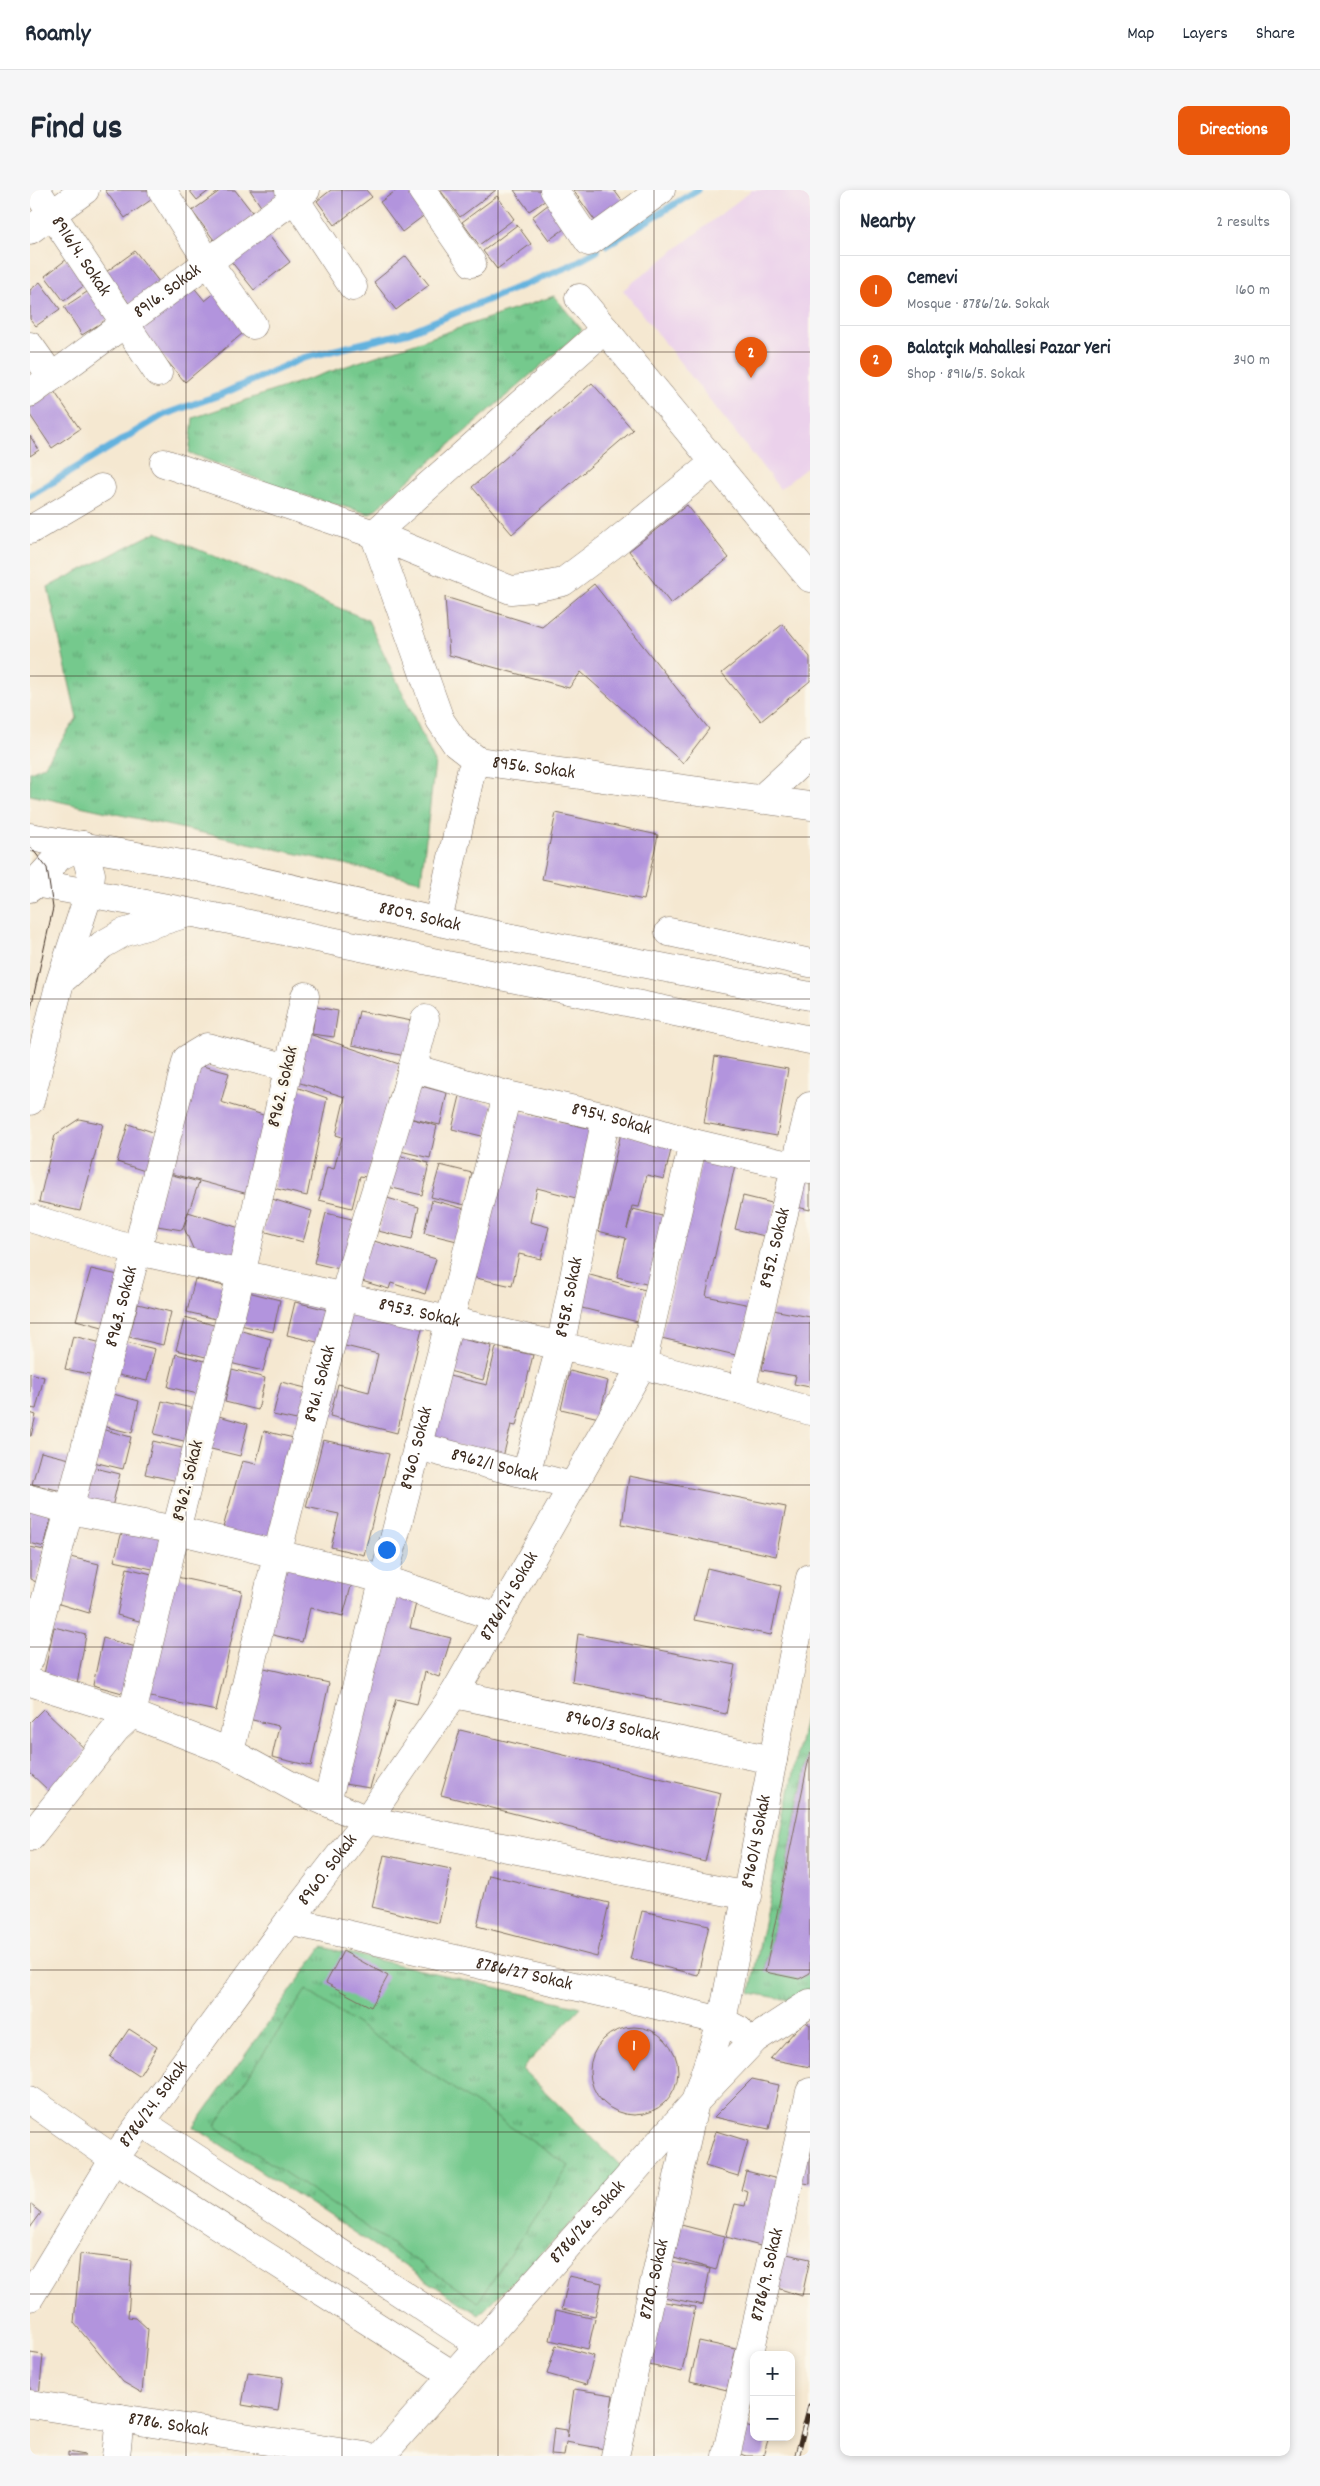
<!DOCTYPE html>
<meta charset="utf-8">
<style>
body{margin:0;font-family:Dekko,sans-serif;background:#f6f6f7;color:#1f2937}
.controls{position:absolute;right:15px;bottom:15px;display:grid;overflow:hidden;border-radius:10px;box-shadow:0 2px 8px #0003}
.controls button{width:45px;height:45px;display:grid;place-items:center;padding:0;border:0;border-bottom:1px solid #e0e1e3;background:#fff;color:#1f2937;font:25px sans-serif}
.you{position:absolute;left:356px;top:1359px;width:18px;height:18px;margin:-12px;border:4px solid #fff;border-radius:50%;background:#1a73e8;box-shadow:0 0 0 8px #1a73e833}
.badge{display:grid;place-items:center;width:32px;height:32px;border-radius:50%;background:#ea580c;color:#fff;font-size:16px;font-weight:700}
.pin{position:absolute;translate:-50% -41px;filter:drop-shadow(0 1px 2px #0008)}
.pin::after{content:'';position:absolute;top:26px;width:18px;height:15px;background:inherit;clip-path:polygon(0 0,100% 0,50% 100%)}
.list{margin:0;padding:0;list-style:none}
h2{display:flex;justify-content:space-between;align-items:center;height:65px;margin:0;padding:0 20px;font-size:21px}
h2 small{font-size:16px;font-weight:400;color:#747a83}
.list li{display:grid;grid-template-columns:32px 1fr auto;gap:15px;align-items:center;box-sizing:border-box;height:70px;padding:0 20px;border-top:1px solid #e0e1e3}
.list b{display:block;font-size:19px;white-space:nowrap}
.list p{margin:0;font-size:16px;white-space:nowrap;color:#747a83}
.list em{font-size:16px;font-style:normal;color:#747a83}
.map{position:relative;flex:none;width:780px;height:2266px;overflow:hidden;border-radius:10px}
header{display:flex;align-items:center;gap:30px;box-sizing:border-box;height:70px;padding:0 25px;background:#fff;border-bottom:1px solid #e0e1e3}
header strong{font-size:24px}
nav{display:flex;gap:28px;margin-inline-start:auto;font-size:18px}
.intro{display:flex;align-items:center;justify-content:space-between;box-sizing:border-box;height:120px;padding:0 30px}
h1{margin:0;font-size:35px}
.button{padding:12px 22px;border-radius:10px;background:#ea580c;color:#fff;font-size:18px;font-weight:700}
main{display:flex;gap:30px;padding:0 30px}
aside{flex:1;background:#fff;border-radius:10px;box-shadow:0 2px 8px #0003}
.map>svg:first-child{display:block}
.built{fill:#ebd1eb}
.grass{fill:url(#grass-tufts);stroke:#587a56}
.park{fill:#74c98d;stroke:#587a56}
.lines{fill:none;stroke-linecap:round;stroke-linejoin:round}
.stream{stroke:#64b2de;stroke-width:7}
.building{fill:#b294dd}
.minor-casing{stroke:#7c6c5d;stroke-width:29}
.minor{stroke:#fff;stroke-width:28}
.tram{stroke:#3b2a1e;stroke-width:1}
.rail-casing{stroke:#3b2a1e;stroke-width:5.5}
.rail{stroke:#fbf7ec;stroke-width:4;stroke-dasharray:11;stroke-linecap:butt}
.grid{fill:none;stroke:#3b2a1e;stroke-width:1;stroke-opacity:0.55}
.labels{text-anchor:middle;dominant-baseline:central;stroke-width:5;stroke-linejoin:round;paint-order:stroke}
.street-label{font-size:19px;fill:#3b2a1e;stroke:#fbf7ec}
</style>
<header>
<strong>Roamly</strong>
<nav><a>Map</a><a>Layers</a><a>Share</a></nav>
</header>
<div class="intro"><h1>Find us</h1><a class="button">Directions</a></div>
<main>
<div class="map">
<svg width="780" height="2266" viewBox="0 0 780 2266">
<defs>
<pattern id="grass-tufts" width="24" height="20" patternUnits="userSpaceOnUse" patternTransform="scale(1.25)"><rect width="24" height="20" fill="#74c98d"/><path d="M3 7l-1-3M5 7V3M7 7l1-3M15 17l-1-3M17 17v-4M19 17l1-3" fill="none" stroke="#60a373"/></pattern>
</defs>
<rect width="100%" height="100%" fill="#fbf7ec"/>
<filter id="ink" filterUnits="userSpaceOnUse"><feTurbulence type="fractalNoise" baseFrequency=".02" numOctaves="2"/><feDisplacementMap in="SourceGraphic" scale="10" xChannelSelector="R" yChannelSelector="G"/><feConvolveMatrix kernelMatrix="1 2 1 2 8 2 1 2 1" color-interpolation-filters="sRGB"/></filter>
<filter id="wash" filterUnits="userSpaceOnUse"><feTurbulence type="fractalNoise" baseFrequency=".0096" numOctaves="4" result="noise"/><feDisplacementMap in="SourceGraphic" scale="20" xChannelSelector="R" yChannelSelector="G"/><feGaussianBlur stdDeviation="1.12" result="paint"/><feColorMatrix in="noise" values="0 0 0 0 0 0 0 0 0 0 0 0 0 0 0 0 0 1.4 0 .05"/><feComposite in="paint" operator="in"/></filter>
<g filter="url(#wash)">
<rect width="100%" height="100%" fill="#f5e8d1"/>
<path class="built" d="M722 0H773L780 10V275L750 299 593 100Z"/>
<g class="grass">
<path d="M524 106 552 140 340 324 259 301 159 263 163 228Z"/>
<path d="M126 342 338 430 405 572 391 691 0 605V582L14 576 47 528 18 397Z"/>
<path d="M780 1502V1559L735 1781 780 1783V1800L766 1811 720 1803Z"/>
<path d="M292 1757 551 1817 492 1879 595 1980 449 2125 164 1937Z"/>
</g>
<path class="park" d="M276 1800 539 1976 448 2112 185 1936Z"/>
<g class="lines">
<g class="stream">
<path d="M577 55 668 0"/>
<path d="M0 306 133 225 192 204 273 168 379 142 544 74 567 61"/>
</g>
</g>
<g id="blocks">
<g class="building">
<path d="M75 0H124L128 5 95 28Z"/>
<path d="M159 0H180L167 10Z"/>
<path d="M191 0H205L225 26 187 54 162 21Z"/>
<path d="M220 0H254L232 18Z"/>
<path d="M301 0H336L342 7 305 35 287 11Z"/>
<path d="M367 0H384L400 21 372 42 350 12Z"/>
<path d="M410 0H466L430 27Z"/>
<path d="M484 0H516L521 7 499 21Z"/>
<path d="M543 0H584L593 12 566 32Z"/>
<path d="M467 6 484 29 449 55 432 32Z"/>
<path d="M523 11 541 34 519 50 502 27Z"/>
<path d="M487 35 501 54 467 79 453 61Z"/>
<path d="M236 42 260 72 224 100 200 70Z"/>
<path d="M105 61 130 93 100 115 76 82Z"/>
<path d="M376 66 399 95 366 120 344 92Z"/>
<path d="M37 69 56 94 34 111 15 86Z"/>
<path d="M157 89 175 111 187 101 219 138 155 192 105 134Z"/>
<path d="M10 92 30 119 6 136 0 129V100Z"/>
<path d="M60 100 79 128 52 145 34 117Z"/>
<path d="M562 193 603 240 482 344 442 297Z"/>
<path d="M24 201 50 239 22 258 0 225V217Z"/>
<path d="M0 246 9 260 0 266Z"/>
<path d="M657 315 699 368 641 414 599 361Z"/>
<path d="M564 394 679 539 653 573 551 482 539 498 419 465 415 407 512 437Z"/>
<path d="M753 434 780 467V491L731 531 692 483Z"/>
<path d="M526 623 628 645 614 710 512 689Z"/>
<path d="M286 817 308 821 304 847 282 844Z"/>
<path d="M329 821 387 832 380 867 322 855Z"/>
<path d="M279 844 369 874 337 987 330 986 322 1018 289 1010 297 977 304 979 312 947 306 945 315 907 264 891Z"/>
<path d="M685 866 758 879 747 946 674 933Z"/>
<path d="M165 874 199 883 191 912 243 928 222 1005 136 982Z"/>
<path d="M384 894 417 903 410 935 379 928 407 936 400 968 366 960Z"/>
<path d="M266 897 297 908 277 1006 243 998Z"/>
<path d="M430 906 463 915 456 947 422 939Z"/>
<path d="M476 919 562 939 546 1008 507 998 500 1032 519 1037 511 1069 489 1064 482 1096 437 1086Z"/>
<path d="M49 929 73 934 50 1021 9 1012 25 945Z"/>
<path d="M98 934 129 944 118 982 87 972Z"/>
<path d="M591 943 642 956 634 989 617 985 609 1017 602 1016 597 1039 603 1019 636 1027 620 1095 587 1087 596 1048 568 1041Z"/>
<path d="M674 958 707 966 676 1106 720 1115 710 1166 631 1148Z"/>
<path d="M367 965 399 973 392 1005 358 997Z"/>
<path d="M410 975 442 983 435 1015 401 1007Z"/>
<path d="M135 983 169 992 152 1040 121 1035Z"/>
<path d="M775 984 780 985V1020L767 1017Z"/>
<path d="M713 1006 746 1014 739 1047 705 1039Z"/>
<path d="M357 1008 389 1017 382 1049 348 1041Z"/>
<path d="M242 1009 282 1021 273 1052 233 1041Z"/>
<path d="M402 1010 435 1019 427 1051 394 1043Z"/>
<path d="M158 1022 216 1040 207 1074 165 1063 154 1038Z"/>
<path d="M296 1023 326 1030 314 1080 284 1073Z"/>
<path d="M337 1049 406 1069 395 1104 361 1093 359 1099 325 1089Z"/>
<path d="M61 1079 93 1086 80 1139 46 1130Z"/>
<path d="M549 1082 615 1100 608 1132 540 1115Z"/>
<path d="M165 1089 198 1097 190 1130 157 1122Z"/>
<path d="M218 1102 250 1110 243 1142 210 1135Z"/>
<path d="M265 1112 298 1120 291 1153 257 1145Z"/>
<path d="M108 1114 141 1122 133 1155 99 1147Z"/>
<path d="M320 1117 393 1135 367 1243 300 1226 308 1194 339 1202 348 1164 311 1155Z"/>
<path d="M743 1120 780 1127V1197L764 1194 766 1186 732 1180Z"/>
<path d="M155 1127 187 1136 180 1168 146 1160Z"/>
<path d="M208 1140 241 1149 233 1181 200 1173Z"/>
<path d="M43 1146 76 1154 69 1186 35 1179Z"/>
<path d="M427 1148 462 1156 453 1190 419 1181Z"/>
<path d="M92 1151 125 1159 117 1191 84 1184Z"/>
<path d="M466 1157 503 1165 486 1236 481 1235 473 1267 400 1249 415 1185 457 1195Z"/>
<path d="M146 1164 179 1172 172 1205 138 1197Z"/>
<path d="M202 1179 235 1188 228 1220 195 1212Z"/>
<path d="M540 1181 578 1191 569 1228 531 1219Z"/>
<path d="M0 1183 14 1187 6 1219 0 1218Z"/>
<path d="M251 1192 284 1200 276 1232 243 1225Z"/>
<path d="M76 1202 109 1211 102 1243 68 1235Z"/>
<path d="M132 1211 165 1219 158 1252 124 1244Z"/>
<path d="M0 1223 6 1225 1 1246H0Z"/>
<path d="M185 1225 218 1234 210 1266 177 1258Z"/>
<path d="M68 1238 101 1247 93 1279 59 1271Z"/>
<path d="M234 1241 268 1249 247 1357 192 1341 212 1271 226 1274Z"/>
<path d="M293 1250 359 1264 334 1365 301 1357 309 1324 276 1317Z"/>
<path d="M123 1251 156 1259 148 1291 115 1284Z"/>
<path d="M11 1262 44 1270 36 1302 2 1294Z"/>
<path d="M57 1276 90 1284 82 1317 48 1309Z"/>
<path d="M599 1286 756 1317 746 1366 592 1334Z"/>
<path d="M0 1319 22 1324 14 1357 0 1353Z"/>
<path d="M93 1338 141 1348 132 1381 84 1371Z"/>
<path d="M0 1357 14 1360 6 1392 0 1389Z"/>
<path d="M36 1366 69 1374 59 1423 26 1413Z"/>
<path d="M252 1375 322 1393 313 1426 280 1418 272 1452 235 1443Z"/>
<path d="M97 1378 130 1386 120 1434 87 1425Z"/>
<path d="M677 1378 751 1396 741 1445 664 1430Z"/>
<path d="M142 1386 212 1401 186 1521 116 1506Z"/>
<path d="M355 1397 388 1405 380 1438 421 1448 409 1487 395 1482 387 1514 366 1509 340 1598 314 1594Z"/>
<path d="M24 1437 56 1445 47 1494 14 1484Z"/>
<path d="M548 1444 705 1475 696 1524 542 1492Z"/>
<path d="M73 1448 106 1457 96 1504 63 1495Z"/>
<path d="M230 1477 299 1493 281 1576 242 1567 249 1536 218 1529Z"/>
<path d="M13 1519 57 1561 19 1601 0 1583V1532Z"/>
<path d="M430 1540 691 1603 675 1672 411 1605Z"/>
<path d="M780 1563V1783L769 1789 735 1782Z"/>
<path d="M354 1665 421 1679 409 1733 342 1717Z"/>
<path d="M459 1685 579 1713 567 1767 447 1736Z"/>
<path d="M612 1721 679 1735 668 1785 600 1769Z"/>
<path d="M313 1761 358 1786 341 1817 296 1793Z"/>
<path d="M774 1831 780 1835V1877L740 1869Z"/>
<circle cx="604" cy="1881" r="44"/>
<path d="M99 1839 127 1857 109 1886 80 1867Z"/>
<path d="M722 1889 749 1895 739 1939 684 1927Z"/>
<path d="M686 1941 718 1951 708 1986 675 1976Z"/>
<path d="M780 1958V1994L768 1992Z"/>
<path d="M716 1981 756 1991 738 2058 696 2047 705 2014 715 2016 718 2002 711 2000Z"/>
<path d="M0 2014 11 2023 0 2038Z"/>
<path d="M651 2035 695 2046 686 2080 644 2068Z"/>
<path d="M752 2063 780 2069 772 2106 744 2097Z"/>
<path d="M50 2064 102 2070 98 2127 106 2128 118 2139 112 2203 93 2192 44 2133Z"/>
<path d="M642 2072 680 2079 673 2115 634 2107Z"/>
<path d="M539 2086 572 2093 565 2126 532 2119Z"/>
<path d="M629 2111 665 2117 652 2182 614 2174Z"/>
<path d="M526 2120 565 2129 558 2159 520 2150Z"/>
<path d="M669 2151 706 2159 697 2200 660 2191Z"/>
<path d="M526 2155 564 2166 556 2195 517 2184Z"/>
<path d="M0 2163 13 2165 9 2206 0 2205Z"/>
<path d="M218 2182 253 2187 248 2221 212 2215Z"/>
<path d="M544 2199 583 2205 575 2259 536 2252 534 2266 521 2265 524 2238 537 2240V2248Z"/>
<path d="M710 2234 724 2239V2247H739L733 2266H716L702 2261Z"/>
<path d="M38 2262 55 2265V2266H38Z"/>
</g>
</g>
</g>
<g filter="url(#ink)">
<use href="#blocks" fill-opacity="0" stroke="#7c6c5d" stroke-width="1"/>
<g class="lines">
<g class="minor-casing">
<g id="minor">
<path id="s1" d="M6 0 128 183"/>
<path d="M132 0 178 72 223 135"/>
<path d="M259 0 323 97"/>
<path d="M392 0 442 73"/>
<path d="M524 0 559 52 631 0"/>
<path d="M0 40 55 0"/>
<path d="M549 108 780 388"/>
<path id="s2" d="M575 139 344 344 410 530 426 554 448 571 780 616"/>
<path d="M0 156 22 187"/>
<path id="s3" d="M0 203 276 0"/>
<path d="M134 273 344 344 481 400 503 398 533 392 581 356 685 272"/>
<path d="M0 340 71 298"/>
<path d="M730 610 780 564"/>
<path id="s4" d="M0 647 163 676 467 745 780 806"/>
<path d="M0 692 195 729 780 850"/>
<path d="M0 698 30 666 53 655"/>
<path d="M408 731 441 582 448 571"/>
<path d="M639 742 780 773"/>
<path d="M33 789 72 755 93 743 158 723"/>
<path d="M275 806 211 1085 146 1340 102 1524 200 1562 269 1600 337 1630 718 1706"/>
<path id="s5" d="M382 878 477 905 576 927 663 953 780 980"/>
<path d="M0 911 30 792 59 703 61 684 53 655"/>
<path id="s6" d="M0 1028 108 1061 418 1130 612 1175 711 1200 780 1221"/>
<path id="s7" d="M711 1200 780 916"/>
<path id="s8" d="M387 1256 542 1296"/>
<path id="s9" d="M496 1284 530 1157 576 927"/>
<path d="M0 1309 39 1320 146 1340 353 1389 466 1427"/>
<path id="s10" d="M0 1469 157 869 177 857 259 878"/>
<path d="M0 1492 102 1524 86 1539 0 1647"/>
<path id="s11" d="M424 1504 743 1570"/>
<path id="s12" d="M200 1562C236 1410 272 1258 314 1107 339 1014 373 923 395 829"/>
<path id="s13" d="M297 1612 477 905"/>
<path id="s14" d="M259 1731 614 1812 692 1831 709 1840"/>
<path d="M0 1910 84 1969 423 2185"/>
<path d="M111 1932 450 2155"/>
<path id="s15" d="M0 2107 84 1969 259 1731 337 1630 424 1504 612 1175 663 953"/>
<path id="s16" d="M0 2214 335 2266"/>
<path d="M86 2266 90 2228"/>
<path id="s17" d="M351 2266 665 1912 725 1849 780 1813"/>
<path id="s18" d="M585 2266 665 1912 692 1831 764 1461 780 1388"/>
<path id="s19" d="M696 2266 780 1902"/>
</g>
</g>
<use href="#minor" class="minor"/>
<path class="tram" d="M0 656 17 678 23 718 0 822"/>
<g class="rail-casing">
<path id="rail" d="M767 2266 780 2216"/>
</g>
<use href="#rail" class="rail"/>
</g>
</g>
<path class="grid" d="M156 0V2266M312 0V2266M468 0V2266M624 0V2266M0 162H780M0 324H780M0 486H780M0 647H780M0 809H780M0 971H780M0 1133H780M0 1295H780M0 1457H780M0 1619H780M0 1780H780M0 1942H780M0 2104H780"/>
<g class="labels">
<g class="street-label">
<text stroke="none"><textPath href="#s1" startOffset="80">8916/4. Sokak</textPath></text>
<text stroke="none"><textPath href="#s3" startOffset="171">8916. Sokak</textPath></text>
<text stroke="none"><textPath href="#s2" startOffset="619">8956. Sokak</textPath></text>
<text stroke="none"><textPath href="#s4" startOffset="398">8809. Sokak</textPath></text>
<text transform="translate(254 897) rotate(-77)">8962. Sokak</text>
<text stroke="none"><textPath href="#s5" startOffset="206">8954. Sokak</textPath></text>
<text stroke="none"><textPath href="#s7" startOffset="146">8952. Sokak</textPath></text>
<text stroke="none"><textPath href="#s9" startOffset="182">8958. Sokak</textPath></text>
<text stroke="none"><textPath href="#s10" startOffset="364">8963. Sokak</textPath></text>
<text stroke="none"><textPath href="#s6" startOffset="401">8953. Sokak</textPath></text>
<text stroke="none"><textPath href="#s12" startOffset="379">8961. Sokak</textPath></text>
<text stroke="none"><textPath href="#s13" startOffset="365">8960. Sokak</textPath></text>
<text stroke="none"><textPath href="#s8" startOffset="80">8962/1 Sokak</textPath></text>
<text transform="translate(159 1291) rotate(-76)">8962. Sokak</text>
<text stroke="none"><textPath href="#s15" startOffset="850">8786/24 Sokak</textPath></text>
<text stroke="none"><textPath href="#s11" startOffset="162">8960/3 Sokak</textPath></text>
<text stroke="none"><textPath href="#s18" startOffset="631">8960/4 Sokak</textPath></text>
<text stroke="none"><textPath href="#s15" startOffset="521">8960. Sokak</textPath></text>
<text stroke="none"><textPath href="#s14" startOffset="241">8786/27 Sokak</textPath></text>
<text stroke="none"><textPath href="#s15" startOffset="229">8786/24. Sokak</textPath></text>
<text stroke="none"><textPath href="#s17" startOffset="312">8786/26. Sokak</textPath></text>
<text stroke="none"><textPath href="#s19" startOffset="186">8786/9. Sokak</textPath></text>
<text stroke="none"><textPath href="#s18" startOffset="181">8780. Sokak</textPath></text>
<text stroke="none"><textPath href="#s16" startOffset="140">8786. Sokak</textPath></text>
</g>
</g>
</svg>
<div class="controls">
<button>+</button>
<button>−</button>
</div>
<div class="you"></div>
<div class="pin badge" style="left:604px;top:1881px">1</div>
<div class="pin badge" style="left:721px;top:188px">2</div>
</div>
<aside>
<h2>Nearby<small>2 results</small></h2>
<ul class="list">
<li><span class="badge">1</span><div><b>Cemevi</b><p>Mosque · 8786/26. Sokak</p></div><em>160 m</em></li>
<li><span class="badge">2</span><div><b>Balatçık Mahallesi Pazar Yeri</b><p>Shop · 8916/5. Sokak</p></div><em>340 m</em></li>
</ul>
</aside>
</main>
